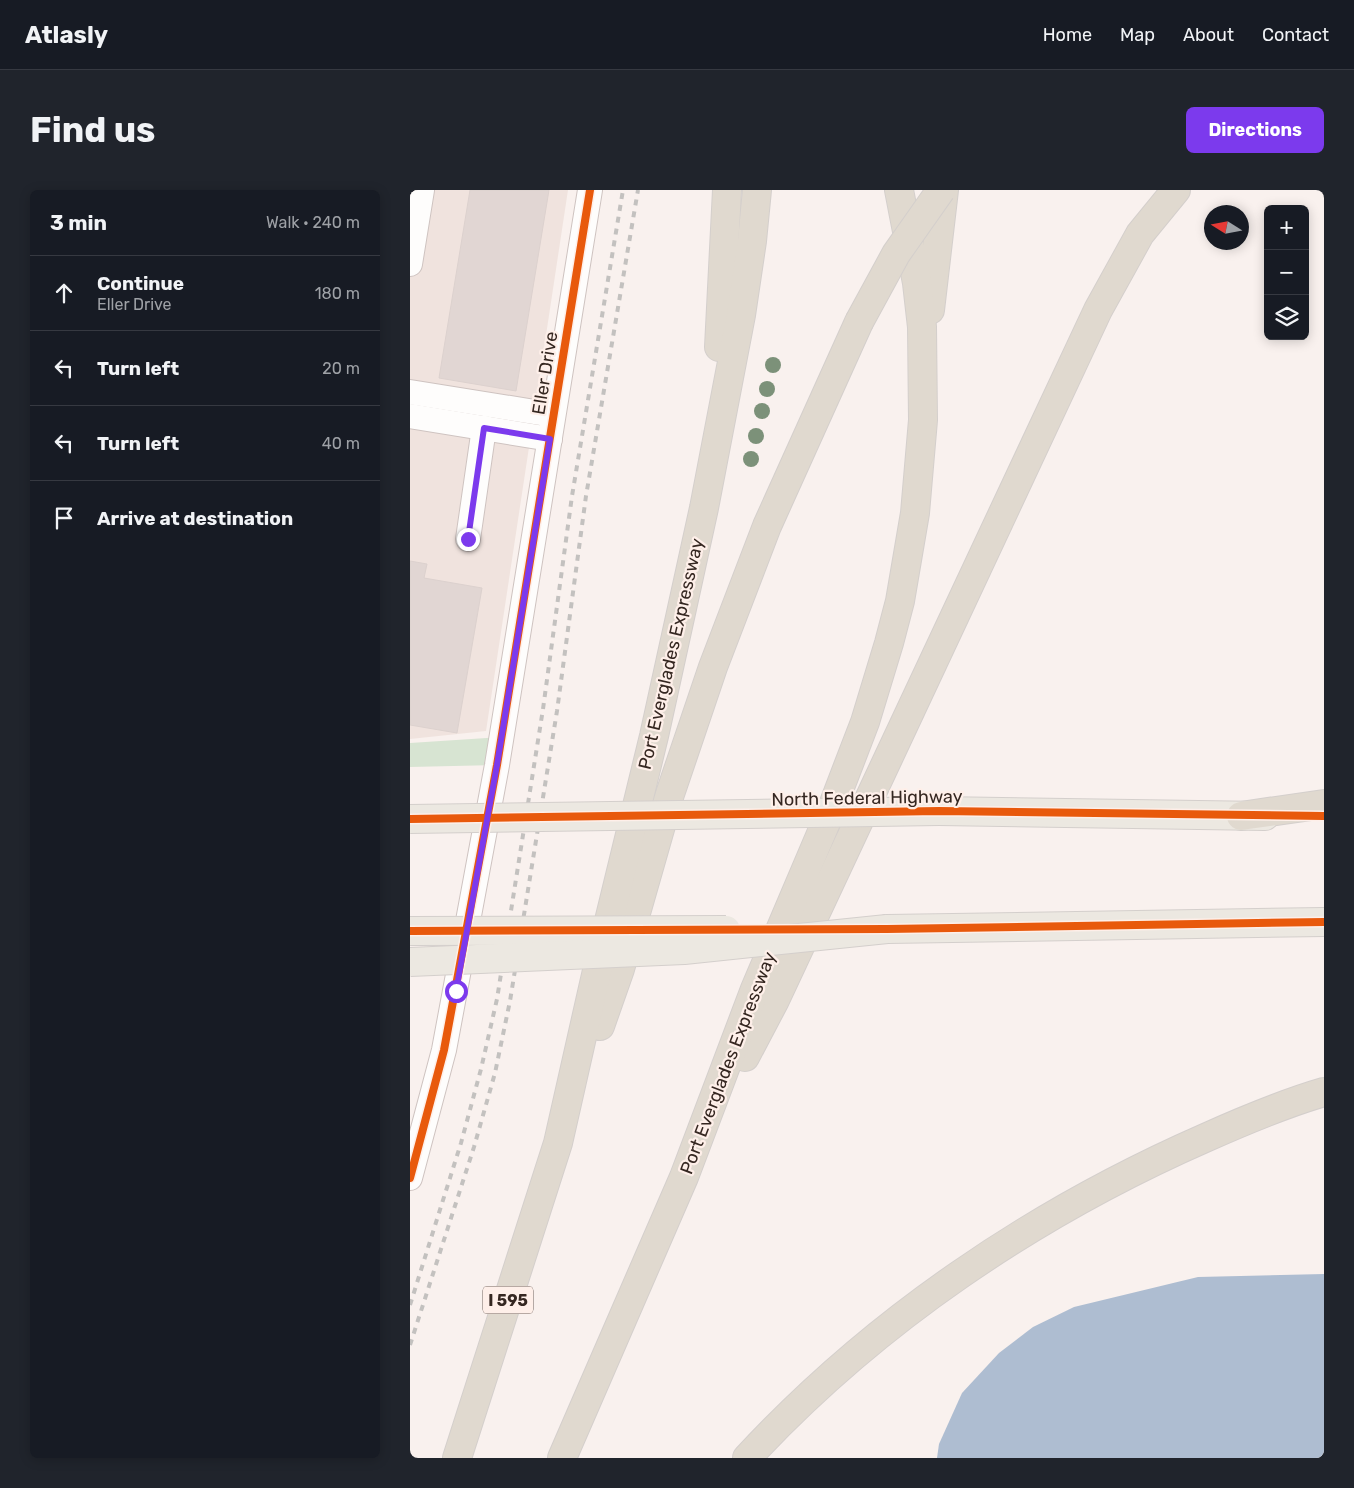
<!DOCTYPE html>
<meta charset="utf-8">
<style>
body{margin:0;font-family:Rubik,sans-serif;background:#20242c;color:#f1f3f6}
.controls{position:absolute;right:15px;top:15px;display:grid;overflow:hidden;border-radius:8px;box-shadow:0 2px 12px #0003}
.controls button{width:45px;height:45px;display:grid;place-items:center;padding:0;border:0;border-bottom:1px solid #363941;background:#171b24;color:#f1f3f6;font:25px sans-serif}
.compass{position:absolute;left:794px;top:15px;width:45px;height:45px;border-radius:50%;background:#171b24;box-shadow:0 2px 12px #0003;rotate:281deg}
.stop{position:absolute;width:15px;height:15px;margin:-11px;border:4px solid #7c3aed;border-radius:50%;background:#fff}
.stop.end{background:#7c3aed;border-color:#fff;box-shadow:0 1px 5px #0008}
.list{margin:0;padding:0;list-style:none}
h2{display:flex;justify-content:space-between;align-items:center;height:65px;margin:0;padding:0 20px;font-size:21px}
h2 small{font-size:16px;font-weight:400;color:#9ea1a6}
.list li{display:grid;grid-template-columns:32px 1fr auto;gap:15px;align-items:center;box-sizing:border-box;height:75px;padding:0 20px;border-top:1px solid #363941}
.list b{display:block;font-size:19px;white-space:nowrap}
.list p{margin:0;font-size:16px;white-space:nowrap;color:#9ea1a6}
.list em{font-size:16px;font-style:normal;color:#9ea1a6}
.icon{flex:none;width:28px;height:28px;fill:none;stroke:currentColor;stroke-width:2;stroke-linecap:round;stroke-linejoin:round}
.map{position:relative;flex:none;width:914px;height:1268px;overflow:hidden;border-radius:8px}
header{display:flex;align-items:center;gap:30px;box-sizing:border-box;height:70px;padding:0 25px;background:#171b24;border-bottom:1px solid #363941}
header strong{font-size:24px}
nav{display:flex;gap:28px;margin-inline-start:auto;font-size:18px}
.intro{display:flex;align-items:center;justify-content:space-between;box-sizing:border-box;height:120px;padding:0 30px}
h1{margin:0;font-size:35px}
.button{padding:12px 22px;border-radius:8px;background:#7c3aed;color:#fff;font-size:18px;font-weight:700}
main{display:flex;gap:30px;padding:0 30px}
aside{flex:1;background:#171b24;border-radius:8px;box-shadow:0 2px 12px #0003}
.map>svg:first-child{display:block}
.built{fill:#f0e3de}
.green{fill:#d7e4d2}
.water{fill:#aebdd1}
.building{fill:#e1d6d3;stroke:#dcd1ce}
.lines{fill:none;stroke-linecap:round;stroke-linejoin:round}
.minor-casing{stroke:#cec3c0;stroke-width:26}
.major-casing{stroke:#d4cfcc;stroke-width:30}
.highway-casing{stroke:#d4cfcc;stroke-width:30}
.minor{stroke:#fefdfc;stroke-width:24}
.major{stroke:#ece8e1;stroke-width:28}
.highway{stroke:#e0d9cf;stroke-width:28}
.rail{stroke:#c3c1bf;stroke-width:4;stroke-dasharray:6 6;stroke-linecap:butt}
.major-bridge-casing{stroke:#d4cfcc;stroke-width:30;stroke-linecap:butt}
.highway-bridge-casing{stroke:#d4cfcc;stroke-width:30;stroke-linecap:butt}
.major-bridge{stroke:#ece8e1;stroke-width:28}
.highway-bridge{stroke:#e0d9cf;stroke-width:28}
.cycleway-casing{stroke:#feefe9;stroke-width:11}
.cycleway{stroke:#e8590c;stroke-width:8}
.tree{fill:#7c9179}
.route{stroke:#7c3aed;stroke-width:6}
.labels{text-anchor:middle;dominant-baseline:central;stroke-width:4.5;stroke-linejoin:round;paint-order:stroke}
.shield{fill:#feefe9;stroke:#71635d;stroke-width:1}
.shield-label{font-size:16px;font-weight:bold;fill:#352721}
.street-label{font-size:18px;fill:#352721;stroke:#feefe9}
</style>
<header>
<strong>Atlasly</strong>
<nav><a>Home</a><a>Map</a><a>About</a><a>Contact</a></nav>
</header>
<div class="intro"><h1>Find us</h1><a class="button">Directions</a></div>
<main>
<aside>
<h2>3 min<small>Walk · 240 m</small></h2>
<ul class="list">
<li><svg class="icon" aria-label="ahead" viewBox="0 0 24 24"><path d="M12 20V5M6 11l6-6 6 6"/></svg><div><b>Continue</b><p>Eller Drive</p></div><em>180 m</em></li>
<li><svg class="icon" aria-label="left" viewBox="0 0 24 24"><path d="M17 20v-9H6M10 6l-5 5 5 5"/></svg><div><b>Turn left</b></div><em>20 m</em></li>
<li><svg class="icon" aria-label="left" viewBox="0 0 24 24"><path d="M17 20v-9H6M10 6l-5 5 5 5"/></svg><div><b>Turn left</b></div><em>40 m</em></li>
<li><svg class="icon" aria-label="arrive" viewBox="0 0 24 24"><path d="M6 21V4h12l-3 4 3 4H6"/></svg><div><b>Arrive at destination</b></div></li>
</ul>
</aside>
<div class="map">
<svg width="914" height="1268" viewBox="0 0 914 1268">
<rect width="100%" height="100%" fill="#f9f1ee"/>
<path class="built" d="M0 0H158L76 541 0 549Z"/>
<path class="green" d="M92 547 87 575 0 577V553Z"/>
<path class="water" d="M914 1084V1268H527L529 1254 552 1203 589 1163 623 1137 664 1117 788 1087Z"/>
<g class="building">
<path d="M60 0H139L106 201 29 188Z"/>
<path d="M0 371 17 374 14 388 72 398 47 543 0 535Z"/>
</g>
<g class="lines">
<g class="minor-casing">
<g id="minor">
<path d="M0 74 12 0"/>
<path d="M0 202 143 225"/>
<path d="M0 226 140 249"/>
<path d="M58 349 74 238"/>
<path d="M0 988 34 860 87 575 180 0"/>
</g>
</g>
<g class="major-casing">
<g id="major">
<path d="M529 621 855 626"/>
<path d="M477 739 914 732"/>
</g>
</g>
<g class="highway-casing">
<g id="highway">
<path d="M520 120 534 0"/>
<path d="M309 157 317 0"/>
<path d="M831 626 914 614"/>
<path d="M190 836 210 779 260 604 303 477 357 336 449 132"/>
<path d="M335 867 365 810 688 120 730 44 766 0"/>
<path d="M47 1268 148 953 188 776 244 546 294 318 331 125 342 51 347 0"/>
<path d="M152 1268 274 987 345 799 422 618 455 532 479 453 490 411 505 323 513 230 512 137 507 93 489 0"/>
<path d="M337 1268C464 1131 624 1023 795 948 833 931 873 914 914 902"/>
</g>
</g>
<use href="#minor" class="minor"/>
<use href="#major" class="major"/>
<use href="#highway" class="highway"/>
<g class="rail">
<path d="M0 1115 51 953 71 879 87 809 133 519 162 306 213 0"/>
<path d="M0 1155 64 957 85 883 100 811 147 521 176 306 228 0"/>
</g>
<g class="major-bridge-casing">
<g id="major-bridge">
<path d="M0 629 529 621"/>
<path d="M0 741 316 740"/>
<path d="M0 772 274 760 477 739"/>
</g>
</g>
<g class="highway-bridge-casing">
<path id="highway-bridge" d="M449 132 486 64 531 0"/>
</g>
<use href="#major-bridge" class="major-bridge"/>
<use href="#highway-bridge" class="highway-bridge"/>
<g class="cycleway-casing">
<g id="cycleway">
<path d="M0 629 529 621 914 626"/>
<path d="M0 741 477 739 914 732"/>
<path d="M0 988 34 860 87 575 180 0"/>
</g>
</g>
<use href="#cycleway" class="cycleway"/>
</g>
<g class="tree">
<circle cx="363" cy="175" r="8"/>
<circle cx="357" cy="199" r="8"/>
<circle cx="352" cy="221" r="8"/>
<circle cx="346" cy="246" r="8"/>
<circle cx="341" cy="269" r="8"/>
</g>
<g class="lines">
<path class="route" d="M46 801 87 575 140 249 74 238 58 349"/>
</g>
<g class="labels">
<rect class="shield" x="73" y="1096.5" width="50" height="27" rx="4"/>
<g class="shield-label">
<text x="98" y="1110">I 595</text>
</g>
<g class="street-label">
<text transform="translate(135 183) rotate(-81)">Eller Drive</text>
<text transform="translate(261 464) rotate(-77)">Port Everglades Expressway</text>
<text transform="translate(457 608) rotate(-1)">North Federal Highway</text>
<text transform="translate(318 873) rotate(-69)">Port Everglades Expressway</text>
</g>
</g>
</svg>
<div class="controls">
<button>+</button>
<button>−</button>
<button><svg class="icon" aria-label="layers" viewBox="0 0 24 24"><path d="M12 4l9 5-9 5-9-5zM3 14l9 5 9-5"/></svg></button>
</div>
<svg class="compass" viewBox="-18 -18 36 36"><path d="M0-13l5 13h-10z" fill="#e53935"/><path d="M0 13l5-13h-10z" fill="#9ea1a6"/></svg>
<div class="stop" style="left:46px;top:801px"></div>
<div class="stop end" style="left:58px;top:349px"></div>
</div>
</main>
